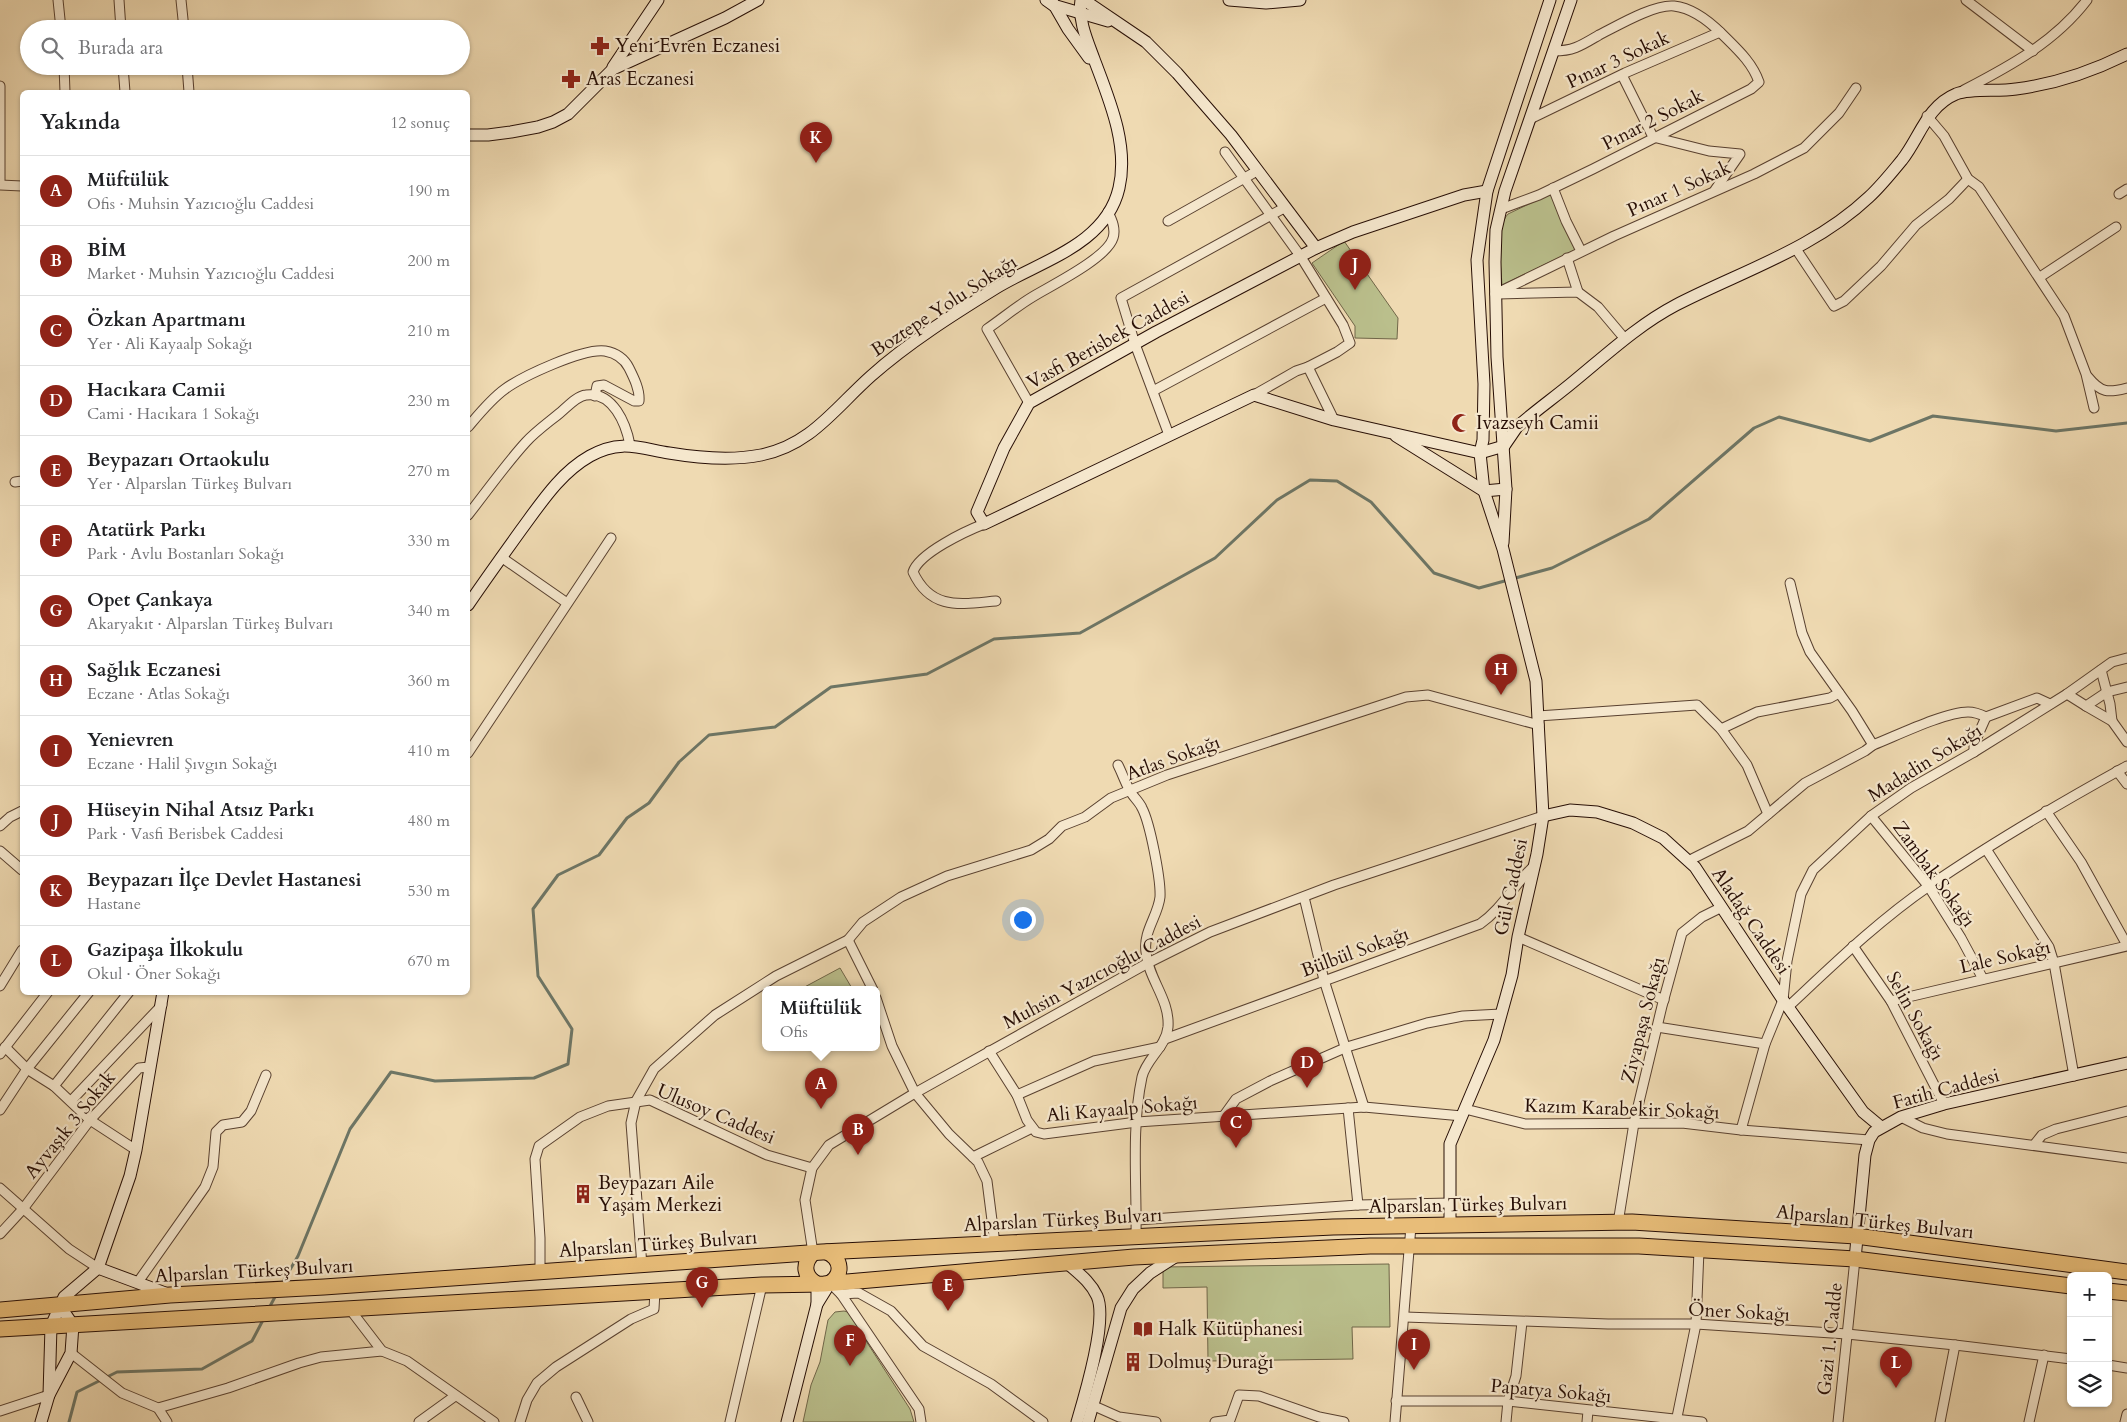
<!DOCTYPE html>
<html lang="tr">
<meta charset="utf-8">
<style>
body{margin:0;font-family:Cardo,serif;background:#f6f6f6;color:#202124}
.controls{position:absolute;right:15px;bottom:15px;display:grid;overflow:hidden;border-radius:8px;box-shadow:0 1px 4px #0004}
.controls button{width:45px;height:45px;display:grid;place-items:center;padding:0;border:0;border-bottom:1px solid #e0e0e0;background:#fff;color:#202124;font:25px sans-serif}
.you{position:absolute;left:1022px;top:919px;width:18px;height:18px;margin:-12px;border:4px solid #fff;border-radius:50%;background:#1a73e8;box-shadow:0 0 0 8px #1a73e833}
.badge{display:grid;place-items:center;width:32px;height:32px;border-radius:50%;background:#8f2418;color:#fff;font-size:16px;font-weight:700}
.pin{position:absolute;translate:-50% -41px;filter:drop-shadow(0 1px 2px #0008)}
.pin::after{content:'';position:absolute;top:26px;width:18px;height:15px;background:inherit;clip-path:polygon(0 0,100% 0,50% 100%)}
.popup{position:absolute;left:762px;top:986px;width:118px;height:65px;box-sizing:border-box;display:grid;place-content:center;border-radius:8px;background:#fff;filter:drop-shadow(0 1px 4px #0005);font-size:16px;white-space:nowrap;color:#757577}
.popup b{font-size:19px;color:#202124}
.popup::after{content:'';position:absolute;left:50%;top:100%;margin-left:-10px;border:10px solid transparent;border-top-color:#fff}
.list{margin:0;padding:0;list-style:none}
h2{display:flex;justify-content:space-between;align-items:center;height:65px;margin:0;padding:0 20px;font-size:21px}
h2 small{font-size:16px;font-weight:400;color:#757577}
.list li{display:grid;grid-template-columns:32px 1fr auto;gap:15px;align-items:center;box-sizing:border-box;height:70px;padding:0 20px;border-top:1px solid #e0e0e0}
.list b{display:block;font-size:19px;white-space:nowrap}
.list p{margin:0;font-size:16px;white-space:nowrap;color:#757577}
.list em{font-size:16px;font-style:normal;color:#757577}
.icon{flex:none;width:28px;height:28px;fill:none;stroke:currentColor;stroke-width:2;stroke-linecap:round;stroke-linejoin:round}
.map{position:relative;flex:none;width:2127px;height:1422px;overflow:hidden}
.search{position:absolute;background:#fff;box-shadow:0 1px 4px #0004;left:20px;top:20px;width:450px;height:55px;display:flex;align-items:center;gap:12px;box-sizing:border-box;padding:0 18px;border-radius:28px;color:#757577;font-size:19px}
.panel{position:absolute;background:#fff;box-shadow:0 1px 4px #0004;left:20px;top:90px;width:450px;height:905px;border-radius:8px}
.map>svg:first-child{display:block}
.green{fill:#babf8c;stroke:#706648}
.lines{fill:none;stroke-linecap:round;stroke-linejoin:round}
.stream{stroke:#6d7666;stroke-width:3}
.street-casing{stroke:#594130;stroke-width:11}
.secondary-casing{stroke:#270e05;stroke-width:13}
.highway-casing{stroke:#270e05;stroke-width:17}
.street{stroke:#f5e7cd;stroke-width:9}
.secondary{stroke:#f5e7cd;stroke-width:11}
.highway{stroke:#e8bd79;stroke-width:15}
.labels{text-anchor:middle;dominant-baseline:central;stroke-width:4.5;stroke-linejoin:round;paint-order:stroke}
.poi-label{font-size:19px;fill:#270e05;stroke:#f5e7cd;text-anchor:start}
.street-label{font-size:19px;fill:#270e05;stroke:#f5e7cd}
</style>
<div class="map">
<svg width="2127" height="1422" viewBox="0 0 2127 1422">
<rect width="100%" height="100%" fill="#efdab2"/>
<filter id="stains"><feTurbulence type="fractalNoise" baseFrequency=".004" numOctaves="4"/><feColorMatrix values="0 0 0 0 .2 0 0 0 0 .09 0 0 0 0 .02 0 0 0 .5 -.17"/></filter>
<radialGradient id="worn" r=".72"><stop offset=".6" stop-color="#630" stop-opacity="0"/><stop offset="1" stop-color="#630" stop-opacity=".3"/></radialGradient>
<g class="green">
<path d="M1552 193 1575 250 1502 285C1501 267 1495 228 1508 214Z"/>
<path d="M1344 241 1398 318 1397 339 1355 338V326L1312 263Z"/>
<path d="M840 968 853 990H799Z"/>
<path d="M1389 1264 1390 1327H1352L1353 1359 1208 1361 1207 1287 1163 1288V1267Z"/>
<path d="M844 1311C851 1312 857 1320 857 1327L910 1409 914 1422H803L811 1385 820 1362 828 1320 835 1312Z"/>
</g>
<g class="lines">
<g class="stream">
<path d="M281 1285 298 1256 350 1129 391 1072 435 1081 534 1078 568 1064 572 1029 538 976 533 909 558 875 599 855 627 818 649 803 679 762 709 735 775 727 831 687 927 674 994 639 1080 633 1215 558 1277 500 1310 480 1337 481 1371 502 1434 573 1479 588 1552 568 1649 519 1754 428 1779 417 1870 441 1933 416 2056 431 2127 423"/>
<path d="M268 1310 276 1295"/>
<path d="M69 1422 77 1392 117 1372 202 1369 252 1341 263 1320"/>
</g>
<g class="street-casing">
<g id="street">
<path d="M58 0 61 29"/>
<path d="M119 0 121 29"/>
<path d="M181 0 184 29"/>
<path d="M1966 0 2033 51"/>
<path d="M64 66 65 92"/>
<path d="M123 66 125 92"/>
<path d="M187 66 189 92"/>
<path d="M1622 75 1653 137 1709 151 1740 154 1715 190"/>
<path d="M0 86V185L22 186"/>
<path d="M1964 90C2010 66 2055 42 2087 0"/>
<path d="M1927 116 1944 136 1968 179 1979 187 2064 316 2086 374 2094 408"/>
<path d="M1530 119 1625 73 1720 32"/>
<path d="M1225 152 1301 257 1343 325 1350 343 1337 352 1308 367 1334 420"/>
<path d="M1553 188 1566 221 1581 251"/>
<path d="M2119 194 2127 189"/>
<path d="M1501 209 1539 195 1593 169 1751 89 1759 82C1752 62 1737 49 1722 34 1710 22 1692 8 1674 6 1654 4 1617 26 1599 35 1582 45 1574 51 1554 51"/>
<path d="M1168 221 1257 171"/>
<path d="M1796 249 1834 306 1844 301 1881 266 1916 225 1949 199 1968 179"/>
<path d="M1567 258 1578 292"/>
<path d="M2040 277 2116 227"/>
<path d="M1495 294 1614 236 1754 174 1804 148 1839 113 1856 88"/>
<path d="M1498 294 1578 292 1598 307 1625 339"/>
<path d="M2088 377C2101 393 2108 393 2127 388"/>
<path d="M1153 391 1326 298"/>
<path d="M1254 395 1296 371 1308 367"/>
<path d="M1029 403 987 329C1003 318 1017 306 1034 296 1052 285 1107 258 1113 238 1116 229 1112 220 1108 212"/>
<path d="M468 427C479 414 491 399 505 389 523 376 583 348 605 351 616 353 624 358 629 368 634 378 640 390 639 401H634L604 385 597 386 595 396"/>
<path d="M1169 435 1135 344 1121 298 1284 208"/>
<path d="M15 482 22 481"/>
<path d="M468 515C487 491 505 465 526 442 536 431 549 422 561 412 568 406 577 396 586 395 613 391 626 424 630 445"/>
<path d="M984 524C966 531 919 553 913 572 931 611 961 604 996 601"/>
<path d="M501 557 567 603"/>
<path d="M1790 583 1802 633 1810 652 1852 711 1873 745"/>
<path d="M2101 670 2110 704 2112 721"/>
<path d="M2067 694 2086 706 2107 692 2127 687"/>
<path d="M2086 706 2112 721 2127 742"/>
<path d="M1538 716 1697 705 1721 729 1747 765 1768 814"/>
<path d="M1721 729 1757 712 1830 698 1839 693"/>
<path d="M1974 752V744L1986 717"/>
<path d="M468 753 611 538"/>
<path d="M1118 765C1122 773 1125 782 1129 789 1132 796 1139 801 1142 808 1150 823 1161 880 1160 897 1158 916 1143 931 1146 952 1148 979 1170 999 1168 1027 1166 1047 1146 1059 1142 1077 1131 1129 1137 1184 1136 1237"/>
<path d="M2117 771 2127 784"/>
<path d="M2046 811 2081 862 2127 945"/>
<path d="M1871 816 1929 887 1961 938 1983 979"/>
<path d="M0 826 10 817 22 811"/>
<path d="M1986 849 2049 947 2054 963 2074 1076"/>
<path d="M0 851 22 870"/>
<path d="M1688 861 1748 831 1805 783 1865 751 1873 745C1896 736 1945 712 1968 712 1974 712 1980 714 1986 717L2037 698 2050 704"/>
<path d="M1304 897 1324 980 1364 1107"/>
<path d="M1518 937 1664 1000"/>
<path d="M848 940 873 990"/>
<path d="M1853 946 1891 1001 1944 1104"/>
<path d="M0 986 22 950"/>
<path d="M876 998 892 1046 915 1093 949 1134 978 1162 987 1181 995 1244"/>
<path d="M1891 1001 2127 946"/>
<path d="M1788 1007C1833 965 1878 921 1929 886 1993 842 2060 803 2127 766"/>
<path d="M1657 1027 1765 1044"/>
<path d="M1165 1039 1480 924C1503 908 1514 884 1535 865"/>
<path d="M5 1047 27 1069 54 1086 90 1120 136 1150"/>
<path d="M989 1051 1017 1095 1027 1120 1036 1132 1044 1134 1137 1122 1364 1107 1462 1116"/>
<path d="M0 1054 48 992"/>
<path d="M54 1086 129 992"/>
<path d="M1017 1095 1094 1061 1160 1047"/>
<path d="M71 1101 162 1005"/>
<path d="M1465 1109 1525 1124 1682 1123 1741 1130 1869 1140"/>
<path d="M0 1110 27 1069 89 992"/>
<path d="M1223 1117 1236 1099 1270 1081 1347 1047 1427 1023 1463 1016 1501 1014"/>
<path d="M1901 1117 1923 1128 1947 1134 2127 1158"/>
<path d="M1741 1130 1765 1044 1783 1000 1787 961 1801 894 1813 870 1871 816 1911 788 1974 752 2067 694 2112 662 2127 658"/>
<path d="M2034 1145 2042 1135 2056 1129 2127 1111"/>
<path d="M973 1157 1032 1128"/>
<path d="M0 1188 69 1249 98 1268"/>
<path d="M1358 1205 1450 1203"/>
<path d="M1137 1220 1358 1205 1348 1108"/>
<path d="M1618 1223 1634 1123 1662 1006 1682 933 1702 917 1722 907"/>
<path d="M0 1234 23 1209 90 1120 139 1068 149 1067"/>
<path d="M813 1253 805 1200 812 1168 829 1145 915 1093 1148 963 1210 932 1334 885 1543 816"/>
<path d="M642 1266 631 1123 636 1101 654 1069 715 1015 776 976 848 940 863 922 901 897 947 876 1031 850 1049 839 1062 826 1085 817 1111 798 1167 775 1406 697 1428 695 1539 725"/>
<path d="M540 1272V1238L535 1159 539 1146 580 1117 608 1106 650 1100 767 1155 812 1168"/>
<path d="M138 1282 205 1187 213 1167 216 1132 223 1125 242 1122 251 1111 266 1075"/>
<path d="M830 1283 841 1294 859 1293 891 1311 923 1346 991 1384 1043 1422"/>
<path d="M841 1294 919 1409 921 1422"/>
<path d="M349 1308 382 1351 407 1361 494 1422"/>
<path d="M1405 1317 1608 1324H1696L1847 1334 1955 1345 2071 1359"/>
<path d="M71 1353 122 1393 158 1408 228 1388 299 1363 321 1357 382 1351"/>
<path d="M2108 1365 2127 1368"/>
<path d="M576 1397 588 1422"/>
<path d="M1396 1401H1508L1702 1422"/>
<path d="M1092 1405 1119 1417 1156 1422"/>
<path d="M158 1408 167 1422"/>
<path d="M0 1411 49 1395"/>
<path d="M419 1422 455 1396"/>
<path d="M520 1422 527 1400 537 1383 556 1367 631 1319 654 1309 655 1291"/>
<path d="M730 1422 762 1285"/>
<path d="M1215 1422 1230 1420 1239 1395 1259 1396 1319 1417 1344 1422"/>
<path d="M1395 1422 1411 1226"/>
<path d="M1506 1422 1508 1401 1516 1376 1522 1322"/>
<path d="M1587 1422 1588 1411"/>
<path d="M1676 1422 1696 1324 1699 1250"/>
<path d="M1838 1422 1855 1259"/>
<path d="M1940 1422 1955 1345"/>
<path d="M2029 1422 2044 1355"/>
<path d="M2125 1422 2127 1414"/>
</g>
</g>
<g class="secondary-casing">
<g id="secondary">
<path d="M1046 0 1053 5 1108 21"/>
<path d="M1084 0 1146 42 1177 73 1231 135 1316 248"/>
<path d="M1229 0 1266 3 1300 0"/>
<path d="M1053 3 1068 29 1089 58"/>
<path d="M613 67 658 0"/>
<path d="M468 135H488L511 132 538 127 553 122 568 114 613 69 725 18 758 0"/>
<path d="M1487 191 1464 195 1353 232 1316 248 1156 332 1029 403 1004 448 977 512 984 524 1254 395 1334 420 1480 453 1504 446"/>
<path d="M1396 436 1484 491 1506 489"/>
<path d="M1504 446 1517 427C1535 411 1555 397 1573 382 1606 355 1638 325 1676 305 1742 271 1814 249 1869 197 1881 186 1892 172 1902 160 1920 137 1927 106 1956 94 1972 88 1998 92 2016 89 2055 84 2091 72 2127 54"/>
<path d="M1503 543 1506 489 1497 357 1495 262 1496 230 1505 191 1571 0"/>
<path d="M468 605C485 580 503 555 521 530 541 503 560 473 590 456 620 439 639 448 669 453 699 458 731 461 761 455 811 445 835 408 871 376 908 343 954 314 996 288 1040 261 1106 245 1119 188 1129 145 1109 99 1094 59 1087 40 1078 20 1081 0"/>
<path d="M1543 816 1570 810 1597 812 1633 823 1663 838 1695 867 1783 1000 1863 1112 1881 1127"/>
<path d="M1450 1225V1144L1494 1040 1512 975 1518 937 1537 854 1543 816 1536 681 1503 549 1484 491 1480 453 1483 440 1484 384 1477 260 1487 191 1550 0"/>
<path d="M1855 1259 1865 1155 1869 1140 1874 1132 1901 1117 1944 1104 2127 1063"/>
<path d="M1066 1262C1078 1273 1090 1281 1097 1296 1108 1320 1085 1395 1077 1422"/>
<path d="M98 1268 168 1294"/>
<path d="M817 1284V1304L830 1283"/>
<path d="M49 1395 51 1326 64 1297 98 1268 130 1176 136 1150 163 992"/>
<path d="M41 1422 49 1395 71 1353 73 1325 60 1306"/>
<path d="M787 1422 817 1304"/>
<path d="M1088 1422 1121 1308 1133 1289 1150 1273 1178 1255"/>
</g>
</g>
<g class="highway-casing">
<g id="highway">
<path d="M827 1252C842 1259 843 1275 830 1283"/>
<path d="M813 1253C802 1264 804 1277 817 1284"/>
<path d="M2108 1291 2127 1293"/>
<path d="M0 1310 170 1295 324 1287 822 1252 1333 1227 1632 1222 1856 1236 2127 1272"/>
<path d="M0 1329 762 1285 824 1284 1134 1257 1370 1246H1639L1855 1259 2071 1286"/>
</g>
</g>
<use href="#street" class="street"/>
<use href="#secondary" class="secondary"/>
<use href="#highway" class="highway"/>
</g>
<defs>
<g id="pharmacy-bare" transform="scale(1.5)"><path d="M-2-6h4v4h4v4h-4v4h-4v-4h-4v-4h4Z" fill="#8f2418" stroke="#f5e7cd" stroke-width="2.5" paint-order="stroke"/></g>
<g id="mosque-bare" transform="scale(1.5)"><path d="M3.5-4.9A6 6 0 1 0 3.5 4.9A5 5 0 1 1 3.5-4.9Z" fill="#8f2418" stroke="#f5e7cd" stroke-width="2.5" paint-order="stroke"/></g>
<g id="building-bare" transform="scale(1.5)"><path d="M-4-6H4V6H1V3H-1V6H-4ZM-2.5-4.3h1.7v1.8h-1.7ZM.8-4.3h1.7v1.8H.8ZM-2.5-1h1.7V.8h-1.7ZM.8-1h1.7V.8H.8Z" fill="#8f2418" stroke="#f5e7cd" stroke-width="2.5" paint-order="stroke"/></g>
<g id="library-bare" transform="scale(1.5)"><path d="M-6-4Q-3-5.5-.7-3.5V5Q-3 3-6 4ZM6-4Q3-5.5 .7-3.5V5Q3 3 6 4Z" fill="#8f2418" stroke="#f5e7cd" stroke-width="2.5" paint-order="stroke"/></g>
</defs>
<g fill-rule="evenodd">
<use href="#pharmacy-bare" x="600" y="46"/>
<use href="#pharmacy-bare" x="571" y="79"/>
<use href="#mosque-bare" x="1461" y="423"/>
<use href="#building-bare" x="583" y="1194"/>
<use href="#library-bare" x="1143" y="1329"/>
<use href="#building-bare" x="1133" y="1362"/>
</g>
<g class="labels">
<g class="poi-label">
<text x="615" y="46">Yeni Evren Eczanesi</text>
<text x="586" y="79">Aras Eczanesi</text>
<text x="1476" y="423">Ivazseyh Camii</text>
<text x="598" y="1183">Beypazarı Aile<tspan x="598" dy="22">Yaşam Merkezi</tspan></text>
<text x="1158" y="1329">Halk Kütüphanesi</text>
<text x="1148" y="1362">Dolmuş Durağı</text>
</g>
<g class="street-label">
<text transform="translate(1618 60) rotate(-25)">Pınar 3 Sokak</text>
<text transform="translate(1653 120) rotate(-27)">Pınar 2 Sokak</text>
<text transform="translate(1679 189) rotate(-24)">Pınar 1 Sokak</text>
<text transform="translate(944 306) rotate(-33)">Boztepe Yolu Sokağı</text>
<text transform="translate(1108 340) rotate(-29)">Vasfi Berisbek Caddesi</text>
<text transform="translate(1173 758) rotate(-20)">Atlas Sokağı</text>
<text transform="translate(1925 763) rotate(-32)">Madadin Sokağı</text>
<text transform="translate(1934 874) rotate(54)">Zambak Sokağı</text>
<text transform="translate(1511 887) rotate(-78)">Gül Caddesi</text>
<text transform="translate(1751 921) rotate(56)">Aladağ Caddesi</text>
<text transform="translate(1355 952) rotate(-20)">Bülbül Sokağı</text>
<text transform="translate(2005 957) rotate(-13)">Lale Sokağı</text>
<text transform="translate(1102 972) rotate(-28)">Muhsin Yazıcıoğlu Caddesi</text>
<text transform="translate(1915 1016) rotate(61)">Selin Sokağı</text>
<text transform="translate(1643 1020) rotate(-76)">Ziyapaşa Sokağı</text>
<text transform="translate(1946 1089) rotate(-15)">Fatih Caddesi</text>
<text transform="translate(1122 1109) rotate(-5)">Ali Kayaalp Sokağı</text>
<text transform="translate(1622 1109) rotate(2)">Kazım Karabekir Sokağı</text>
<text transform="translate(716 1114) rotate(23)">Ulusoy Caddesi</text>
<text transform="translate(70 1125) rotate(-51)">Ayvaşık 3 Sokak</text>
<text transform="translate(1468 1205) rotate(-1)">Alparslan Türkeş Bulvarı</text>
<text transform="translate(1063 1220) rotate(-3)">Alparslan Türkeş Bulvarı</text>
<text transform="translate(1875 1222) rotate(6)">Alparslan Türkeş Bulvarı</text>
<text transform="translate(658 1244) rotate(-4)">Alparslan Türkeş Bulvarı</text>
<text transform="translate(254 1271) rotate(-3)">Alparslan Türkeş Bulvarı</text>
<text transform="translate(1739 1312) rotate(3)">Öner Sokağı</text>
<text transform="translate(1830 1339) rotate(-84)">Gazi 1. Cadde</text>
<text transform="translate(1551 1391) rotate(5)">Papatya Sokağı</text>
</g>
</g>
<rect width="100%" height="100%" filter="url(#stains)"/>
<rect width="100%" height="100%" fill="url(#worn)"/>
</svg>
<div class="controls">
<button>+</button>
<button>−</button>
<button><svg class="icon" aria-label="layers" viewBox="0 0 24 24"><path d="M12 4l9 5-9 5-9-5zM3 14l9 5 9-5"/></svg></button>
</div>
<div class="you"></div>
<div class="pin badge" style="left:821px;top:1109px">A</div>
<div class="popup"><b>Müftülük</b>Ofis</div>
<div class="pin badge" style="left:858px;top:1155px">B</div>
<div class="pin badge" style="left:1236px;top:1148px">C</div>
<div class="pin badge" style="left:1307px;top:1088px">D</div>
<div class="pin badge" style="left:948px;top:1311px">E</div>
<div class="pin badge" style="left:850px;top:1366px">F</div>
<div class="pin badge" style="left:702px;top:1308px">G</div>
<div class="pin badge" style="left:1501px;top:695px">H</div>
<div class="pin badge" style="left:1414px;top:1370px">I</div>
<div class="pin badge" style="left:1355px;top:290px">J</div>
<div class="pin badge" style="left:816px;top:163px">K</div>
<div class="pin badge" style="left:1896px;top:1388px">L</div>
<div class="search"><svg class="icon" aria-label="search" viewBox="0 0 24 24"><circle cx="10" cy="10" r="6"/><path d="M15 15l6 6"/></svg>Burada ara</div>
<section class="panel">
<h2>Yakında<small>12 sonuç</small></h2>
<ul class="list">
<li><span class="badge">A</span><div><b>Müftülük</b><p>Ofis · Muhsin Yazıcıoğlu Caddesi</p></div><em>190 m</em></li>
<li><span class="badge">B</span><div><b>BİM</b><p>Market · Muhsin Yazıcıoğlu Caddesi</p></div><em>200 m</em></li>
<li><span class="badge">C</span><div><b>Özkan Apartmanı</b><p>Yer · Ali Kayaalp Sokağı</p></div><em>210 m</em></li>
<li><span class="badge">D</span><div><b>Hacıkara Camii</b><p>Cami · Hacıkara 1 Sokağı</p></div><em>230 m</em></li>
<li><span class="badge">E</span><div><b>Beypazarı Ortaokulu</b><p>Yer · Alparslan Türkeş Bulvarı</p></div><em>270 m</em></li>
<li><span class="badge">F</span><div><b>Atatürk Parkı</b><p>Park · Avlu Bostanları Sokağı</p></div><em>330 m</em></li>
<li><span class="badge">G</span><div><b>Opet Çankaya</b><p>Akaryakıt · Alparslan Türkeş Bulvarı</p></div><em>340 m</em></li>
<li><span class="badge">H</span><div><b>Sağlık Eczanesi</b><p>Eczane · Atlas Sokağı</p></div><em>360 m</em></li>
<li><span class="badge">I</span><div><b>Yenievren</b><p>Eczane · Halil Şıvgın Sokağı</p></div><em>410 m</em></li>
<li><span class="badge">J</span><div><b>Hüseyin Nihal Atsız Parkı</b><p>Park · Vasfi Berisbek Caddesi</p></div><em>480 m</em></li>
<li><span class="badge">K</span><div><b>Beypazarı İlçe Devlet Hastanesi</b><p>Hastane</p></div><em>530 m</em></li>
<li><span class="badge">L</span><div><b>Gazipaşa İlkokulu</b><p>Okul · Öner Sokağı</p></div><em>670 m</em></li>
</ul>
</section>
</div>
